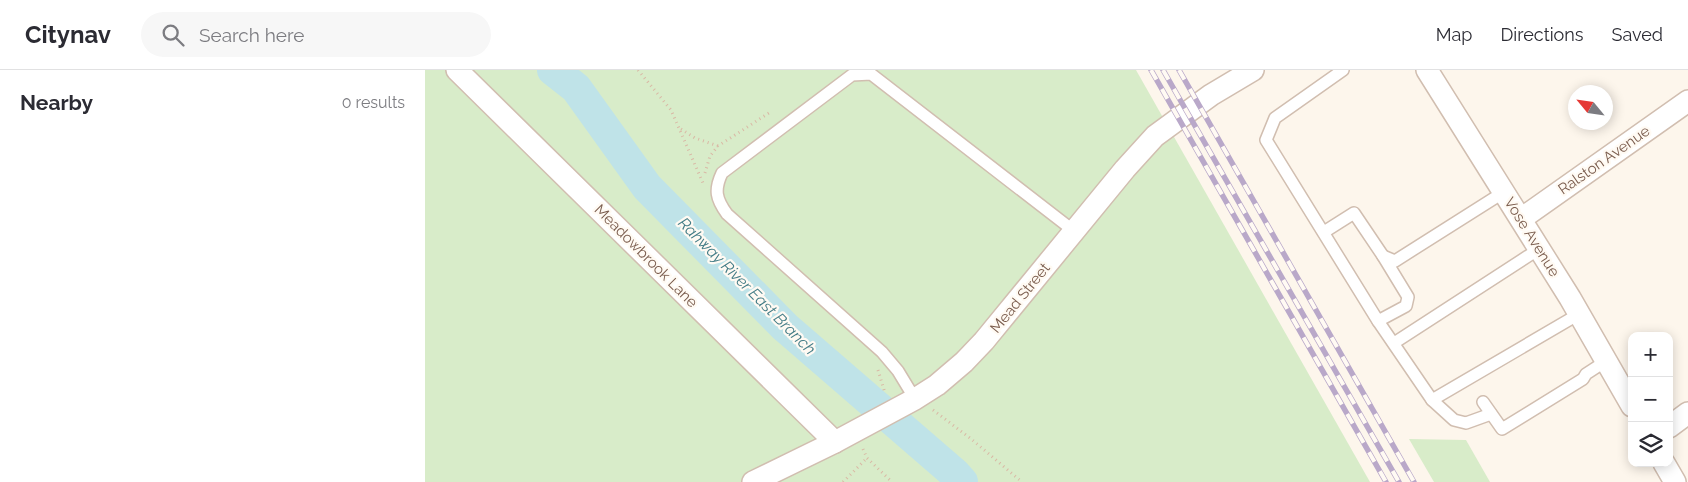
<!DOCTYPE html>
<meta charset="utf-8">
<style>
body{margin:0;font-family:Raleway,sans-serif;background:#f7f7f7;color:#2b2b33}
.controls{position:absolute;right:15px;bottom:15px;display:grid;overflow:hidden;border-radius:10px;box-shadow:0 2px 12px #0003}
.controls button{width:45px;height:45px;display:grid;place-items:center;padding:0;border:0;border-bottom:1px solid #e1e1e2;background:#fff;color:#2b2b33;font:25px sans-serif}
.compass{position:absolute;left:1143px;top:15px;width:45px;height:45px;border-radius:50%;background:#fff;box-shadow:0 2px 12px #0003;rotate:299deg}
.list{margin:0;padding:0;list-style:none}
h2{display:flex;justify-content:space-between;align-items:center;height:65px;margin:0;padding:0 20px;font-size:21px}
h2 small{font-size:16px;font-weight:400;color:#7c7c81}
.icon{flex:none;width:28px;height:28px;fill:none;stroke:currentColor;stroke-width:2;stroke-linecap:round;stroke-linejoin:round}
.map{position:relative;flex:none;width:1263px;height:412px;overflow:hidden}
header{display:flex;align-items:center;gap:30px;box-sizing:border-box;height:70px;padding:0 25px;background:#fff;border-bottom:1px solid #e1e1e2}
header strong{font-size:24px}
nav{display:flex;gap:28px;margin-inline-start:auto;font-size:18px}
.search{width:350px;height:45px;background:#f7f7f7;display:flex;align-items:center;gap:12px;box-sizing:border-box;padding:0 18px;border-radius:28px;color:#7c7c81;font-size:19px}
main{display:flex}
aside{flex:1;background:#fff}
.map>svg:first-child{display:block}
.green{fill:#d8ecc9}
.lines{fill:none;stroke-linecap:round;stroke-linejoin:round}
.river{stroke:#bfe3e8;stroke-width:32}
.lane-casing{stroke:#d1beb0;stroke-width:14}
.street-casing{stroke:#d1beb0;stroke-width:24}
.path{stroke:#d9b8a5;stroke-width:3;stroke-dasharray:1 4;stroke-linecap:butt}
.lane{stroke:#fff;stroke-width:11}
.street{stroke:#fff;stroke-width:21}
.rail-casing{stroke:#b9a8c9;stroke-width:5.5}
.rail{stroke:#fffaf3;stroke-width:4;stroke-dasharray:11;stroke-linecap:butt}
.labels{text-anchor:middle;dominant-baseline:central;stroke-width:4.5;stroke-linejoin:round;paint-order:stroke}
.street-label{font-size:15px;fill:#7a5c4d;stroke:#fffaf3}
.water-label{font-size:16px;font-style:italic;fill:#437c86;stroke:#fffaf3}
</style>
<header>
<strong>Citynav</strong>
<div class="search"><svg class="icon" aria-label="search" viewBox="0 0 24 24"><circle cx="10" cy="10" r="6"/><path d="M15 15l6 6"/></svg>Search here</div>
<nav><a>Map</a><a>Directions</a><a>Saved</a></nav>
</header>
<main>
<aside>
<h2>Nearby<small>0 results</small></h2>
<ul class="list">
</ul>
</aside>
<div class="map">
<svg width="1263" height="412" viewBox="0 0 1263 412">
<rect width="100%" height="100%" fill="#fdf6ec"/>
<g class="green">
<path d="M0 0H711L945 412H0Z"/>
<path d="M984 369 1041 370 1065 412H1009Z"/>
</g>
<g class="lines">
<path class="river" d="M128 0 151 18 222 117 360 257 529 403 537 412"/>
<g class="lane-casing">
<g id="lane">
<path d="M918 0 850 48 841 70 953 251 981 236 983 227 958 186 970 191 1079 122"/>
<path d="M899 162 929 143 958 186"/>
<path d="M953 251 1007 330 1029 350 1041 353 1066 344"/>
<path d="M969 273 1114 179"/>
<path d="M490 329 473 301 457 282 302 144C291 129 289 120 297 103L427 5 446 4 649 161"/>
<path d="M1007 330 1154 244"/>
<path d="M1058 332 1077 359 1158 309 1161 304 1181 291"/>
</g>
</g>
<g class="street-casing">
<g id="street">
<path d="M32 0 410 372"/>
<path d="M1002 0 1145 228 1207 336"/>
<path d="M1096 149 1263 31"/>
<path d="M1244 357 1263 343"/>
<path d="M1239 393 1250 412"/>
<path d="M328 412 410 372 490 329 512 315 539 292 559 271 700 99 730 66 786 25 828 0"/>
</g>
</g>
<g class="path">
<path d="M213 0 246 40 278 113"/>
<path d="M256 59 270 68 293 76"/>
<path d="M280 103 285 86 293 76 347 41"/>
<path d="M453 300 460 323"/>
<path d="M508 340 545 368 597 412"/>
<path d="M438 379 442 388 467 412"/>
<path d="M418 412 442 388"/>
</g>
<use href="#lane" class="lane"/>
<use href="#street" class="street"/>
<g class="rail-casing">
<g id="rail">
<path d="M726 0 961 412"/>
<path d="M738 0 974 412"/>
<path d="M754 0 989 412"/>
</g>
</g>
<use href="#rail" class="rail"/>
</g>
<g class="labels">
<g class="street-label">
<text transform="translate(1179 90) rotate(-35)">Ralston Avenue</text>
<text transform="translate(1107 167) rotate(58)">Vose Avenue</text>
<text transform="translate(221 186) rotate(45)">Meadowbrook Lane</text>
<text transform="translate(595 228) rotate(-51)">Mead Street</text>
</g>
<g class="water-label">
<text transform="translate(322 216) rotate(45)">Rahway River East Branch</text>
</g>
</g>
</svg>
<div class="controls">
<button>+</button>
<button>−</button>
<button><svg class="icon" aria-label="layers" viewBox="0 0 24 24"><path d="M12 4l9 5-9 5-9-5zM3 14l9 5 9-5"/></svg></button>
</div>
<svg class="compass" viewBox="-18 -18 36 36"><path d="M0-13l5 13h-10z" fill="#e53935"/><path d="M0 13l5-13h-10z" fill="#7c7c81"/></svg>
</div>
</main>
